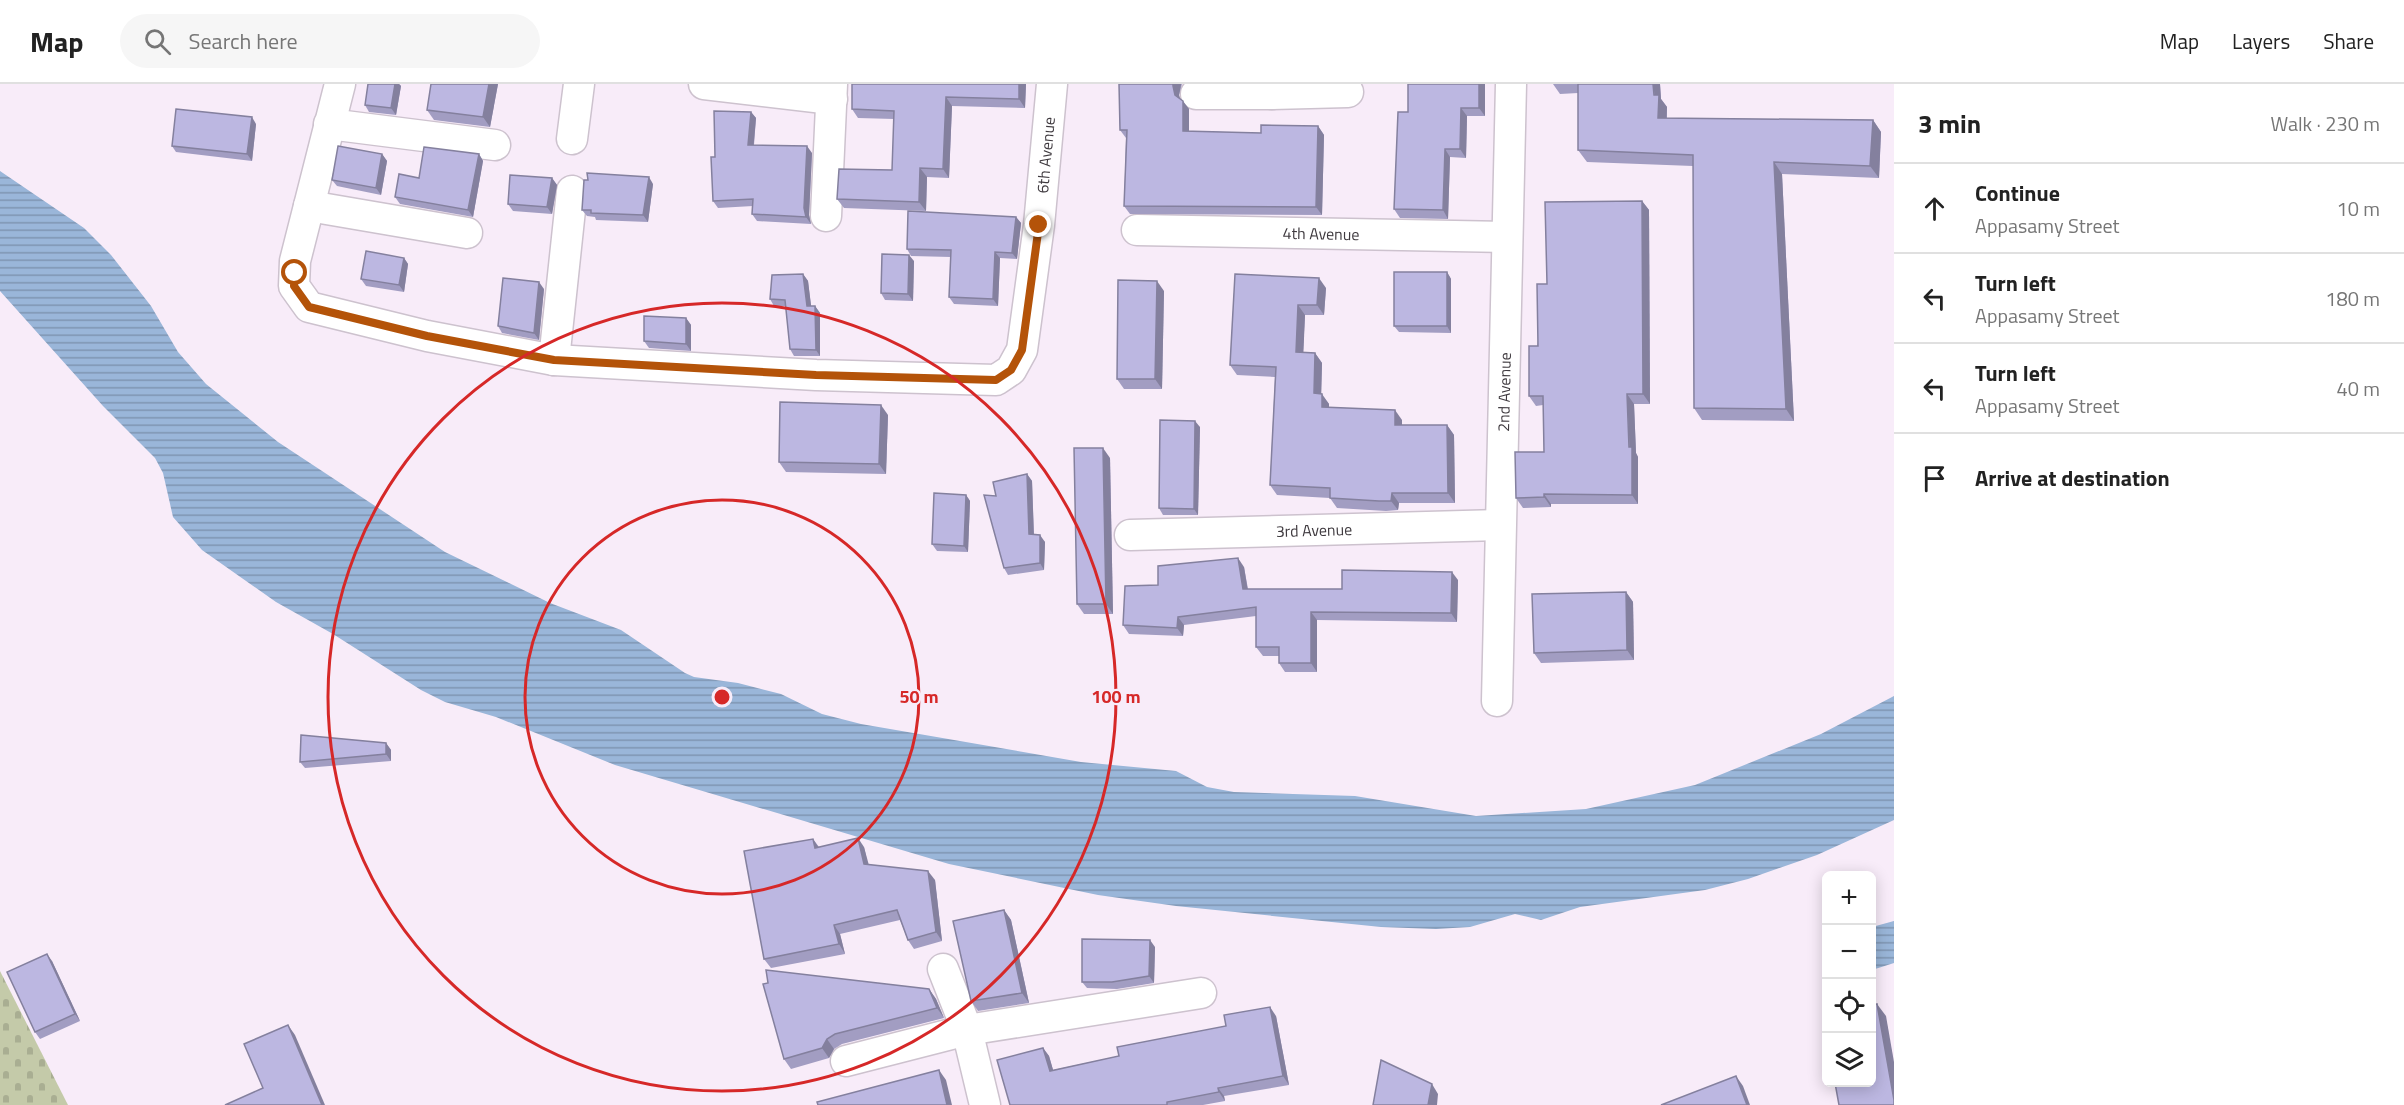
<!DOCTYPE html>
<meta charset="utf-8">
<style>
body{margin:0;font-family:"Titillium Web",sans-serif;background:#f6f6f6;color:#222}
.controls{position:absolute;right:18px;bottom:18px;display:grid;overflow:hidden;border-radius:9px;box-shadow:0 3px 15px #0003}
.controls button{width:54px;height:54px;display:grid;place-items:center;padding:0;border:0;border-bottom:2px solid #e0e0e0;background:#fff;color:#222;font:30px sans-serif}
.stop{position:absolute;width:18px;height:18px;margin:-14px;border:4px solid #b45309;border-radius:50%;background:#fff}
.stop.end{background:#b45309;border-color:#fff;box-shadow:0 2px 6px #0008}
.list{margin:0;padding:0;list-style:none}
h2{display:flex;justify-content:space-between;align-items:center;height:78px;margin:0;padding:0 24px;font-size:26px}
h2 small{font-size:20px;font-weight:400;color:#767676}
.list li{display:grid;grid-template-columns:39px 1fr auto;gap:18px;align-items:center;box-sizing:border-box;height:90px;padding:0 24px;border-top:2px solid #e0e0e0}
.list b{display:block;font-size:22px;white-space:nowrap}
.list p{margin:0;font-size:20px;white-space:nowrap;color:#767676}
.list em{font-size:20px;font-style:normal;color:#767676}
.icon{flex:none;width:33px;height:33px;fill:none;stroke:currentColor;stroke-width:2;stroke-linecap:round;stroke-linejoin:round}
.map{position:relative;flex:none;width:1894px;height:1021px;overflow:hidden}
header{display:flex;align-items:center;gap:36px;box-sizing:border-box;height:84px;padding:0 30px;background:#fff;border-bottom:2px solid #e0e0e0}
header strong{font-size:28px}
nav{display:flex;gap:33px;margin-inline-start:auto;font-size:21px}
.search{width:420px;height:54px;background:#f6f6f6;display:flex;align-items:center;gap:15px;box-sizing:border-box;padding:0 21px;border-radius:33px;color:#767676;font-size:22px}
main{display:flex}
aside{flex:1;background:#fff}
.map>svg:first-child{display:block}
.cemetery{fill:url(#cemetery-stones)}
.water{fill:url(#water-rules)}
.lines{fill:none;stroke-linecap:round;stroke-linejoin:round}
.minor-casing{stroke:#cdc2ce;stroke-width:33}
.minor{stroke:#fff;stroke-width:30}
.wall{fill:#a29dc2}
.shaded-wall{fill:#84809e}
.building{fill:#bcb7e1;stroke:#84809e;stroke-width:1.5}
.route{stroke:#b45309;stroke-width:8}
.ring{fill:none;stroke:#d62828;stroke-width:3}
.labels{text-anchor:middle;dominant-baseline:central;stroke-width:4.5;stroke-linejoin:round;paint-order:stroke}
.street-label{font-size:16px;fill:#3f3a3f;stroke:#f8ecf9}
.centre{fill:#d62828;stroke:#f8ecf9;stroke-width:3}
.ring-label{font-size:18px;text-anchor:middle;font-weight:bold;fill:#d62828;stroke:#f8ecf9;stroke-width:4.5;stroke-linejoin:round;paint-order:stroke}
</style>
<header>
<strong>Map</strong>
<div class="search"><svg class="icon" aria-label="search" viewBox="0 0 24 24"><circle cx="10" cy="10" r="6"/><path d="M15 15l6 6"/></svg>Search here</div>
<nav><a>Map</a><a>Layers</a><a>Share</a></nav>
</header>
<main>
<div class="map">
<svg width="1894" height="1021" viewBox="0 0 1894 1021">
<defs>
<pattern id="cemetery-stones" width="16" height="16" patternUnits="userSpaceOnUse" patternTransform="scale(1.5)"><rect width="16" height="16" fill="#c4caa9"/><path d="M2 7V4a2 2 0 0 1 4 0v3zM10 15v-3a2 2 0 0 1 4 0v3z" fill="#a9ae92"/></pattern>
<pattern id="water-rules" width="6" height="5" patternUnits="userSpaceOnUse" patternTransform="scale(1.5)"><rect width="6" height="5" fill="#9ab6d9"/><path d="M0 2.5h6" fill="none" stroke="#7f95b1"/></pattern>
</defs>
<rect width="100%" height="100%" fill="#f8ecf9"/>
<path class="cemetery" d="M0 887 68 1021H0Z"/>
<g class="water">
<path d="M0 87 84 144 111 171 151 222 178 268 206 300 278 358 445 468 550 519 621 546 685 589 694 593 738 599 781 610 822 630 861 640 1081 678 1176 687 1207 703 1234 708 1355 712 1476 732 1586 725 1695 701 1821 650 1894 612V736L1817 771 1748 795 1705 806 1580 823 1541 836 1515 830 1470 843 1436 845 1381 843 1176 822 1098 811 949 780 615 681 496 633 445 618 421 606 333 550 276 518 202 466 173 433 163 389 155 374 103 322 0 207Z"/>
<path d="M1894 837V879L1872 886V843Z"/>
</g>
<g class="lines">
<g class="minor-casing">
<g id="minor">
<path id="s1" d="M340 0 295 177 294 202 309 223 427 252 554 276 816 291 996 296 1011 286 1022 266 1039 141 1052 0"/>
<path d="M704 0 832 15"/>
<path d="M1196 10H1272V0"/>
<path d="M1272 10 1348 8"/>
<path d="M329 40 495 61"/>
<path d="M572 55 579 0"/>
<path d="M309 122 467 149"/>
<path d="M826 132 832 0"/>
<path id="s2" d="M1137 146 1507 153"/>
<path d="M554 276 572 107"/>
<path id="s3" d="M1130 451 1500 441"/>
<path id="s4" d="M1497 617 1511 0"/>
<path d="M943 885 967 946 985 1021"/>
<path d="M846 977 967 946 1201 909"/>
</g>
</g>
<use href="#minor" class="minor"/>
</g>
<g class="wall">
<path d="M368 0H399L401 2 396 31 369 28 365 21Z"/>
<path d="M498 0 490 43 434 36 427 26 450 1Z"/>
<path d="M852 0H1026L1025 24 952 22 949 94 927 93 926 127 844 124 837 115 892 86 894 35 858 34 852 25Z"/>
<path d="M1119 0H1182L1179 11 1180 15 1189 25V47L1261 49 1318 42 1324 51 1322 131 1130 130 1124 122 1126 54 1120 46Z"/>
<path d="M1485 0V32H1467L1466 74 1450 73 1448 135 1400 134 1394 125 1408 28Z"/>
<path d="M1553 0H1660L1661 15 1667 23V34L1873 36 1881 48 1879 94 1782 90 1794 337 1702 336 1694 324 1693 82 1587 78 1578 66V9L1560 10Z"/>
<path d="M751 28 756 34 754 61 812 69 809 131 811 140 757 137 752 130 753 122 718 124 713 117 715 73Z"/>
<path d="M256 40 252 77 176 68 172 62Z"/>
<path d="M382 70 387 77 381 111 337 102 332 96Z"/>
<path d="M479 70 483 77 473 133 400 120 395 113 419 94Z"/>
<path d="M552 94 557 101 552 130 513 127 508 120Z"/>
<path d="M653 100 648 138 596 136 595 133 587 132 582 126Z"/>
<path d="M1642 117 1649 126 1650 320H1634L1636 369 1638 373V420H1551V423L1523 424 1516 414 1544 368 1543 321 1536 322 1529 312 1547 200Z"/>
<path d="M1016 133 1021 139 1017 175 1000 174 998 222 954 220 949 213 951 173 911 172 907 165Z"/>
<path d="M404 174 408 180 404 208 366 202 361 195Z"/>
<path d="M914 177 913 217 885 216 881 209Z"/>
<path d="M1447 188 1451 195V249L1399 248 1394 242Z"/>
<path d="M803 190 808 197 811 222H815L820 229V272H794L790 265 786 222H774L770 215Z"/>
<path d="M1235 190 1326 204 1324 231H1305L1303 268 1315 269 1322 279 1321 310 1329 320V323L1402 336V341H1447L1454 351 1455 419H1399L1398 426 1386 427 1337 424 1330 414 1277 411 1270 401 1275 293 1237 291 1230 281Z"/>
<path d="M544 205 539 256 502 249 498 242Z"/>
<path d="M1164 207 1162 305H1124L1117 295Z"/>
<path d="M686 234 691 241V267L649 264 644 257Z"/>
<path d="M888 331 886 390 786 388 779 378Z"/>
<path d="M1200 343 1198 431H1163L1159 424Z"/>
<path d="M1110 374 1113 530H1084L1077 520Z"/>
<path d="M1027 390 1032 397 1034 450 1045 458 1044 486 1008 491 1004 484 996 412Z"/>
<path d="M966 411 970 417 968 468 937 467 932 460Z"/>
<path d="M1244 483 1248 505H1342L1458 496 1457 538 1317 536V588H1285L1279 579V572H1263L1256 563V532L1184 541 1183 552 1129 550 1123 541 1158 501Z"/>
<path d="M1626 508 1633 518 1634 576 1541 579 1534 569Z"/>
<path d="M386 659 391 666V677L305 684 300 678Z"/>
<path d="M813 755 819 763H864L868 781 935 796 942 857 914 865 908 856 900 836 840 850 845 870 771 884 764 875Z"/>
<path d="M1004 826 1011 836 1029 919 978 927 971 917Z"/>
<path d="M1155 863 1154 899 1117 905 1087 904 1082 898Z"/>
<path d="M52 877 80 937 40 955 35 948Z"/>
<path d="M929 905 936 915 944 934 842 960 834 965 829 974 791 985 784 975Z"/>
<path d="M1276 932 1289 1001 1224 1012 1225 1017 1203 1021H1010L1043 964 1049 972 1053 986 1119 972 1226 942Z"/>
</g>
<g class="shaded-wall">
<path d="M395 0H399L401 2 396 31 391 24Z"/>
<path d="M489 0H498L490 43 483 33Z"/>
<path d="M1019 0H1026L1025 24 1019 15Z"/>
<path d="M1173 0H1181V1L1179 11 1181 19 1175 11 1173 2Z"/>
<path d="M1479 0H1485V32L1479 24Z"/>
<path d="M1653 0H1660L1661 15 1667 23 1666 46 1658 34Z"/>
<path d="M946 13 952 22 949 94 943 85Z"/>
<path d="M1183 17 1189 25V55L1183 47Z"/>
<path d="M1461 24 1467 32 1466 74 1460 65Z"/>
<path d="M751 28 756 34 753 68 748 61Z"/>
<path d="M252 33 256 40 252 77 247 70Z"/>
<path d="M1873 36 1881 48 1879 94 1870 82Z"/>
<path d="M1318 42 1324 51 1322 131 1316 123Z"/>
<path d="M807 62 812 69 809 131 811 140 806 133 804 124Z"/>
<path d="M1445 65 1450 73 1448 135 1443 126Z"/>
<path d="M382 70 387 77 381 111 376 104Z"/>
<path d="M479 70 483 77 473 133 468 126Z"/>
<path d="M1774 78 1782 90 1794 337 1786 325Z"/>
<path d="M920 84 927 93 926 127 919 118Z"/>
<path d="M649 93 653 100 648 138 643 131Z"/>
<path d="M552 94 557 101 552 130 547 123Z"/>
<path d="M1642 117 1649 126 1650 320 1643 310Z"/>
<path d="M1016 133 1021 139 1017 175 1012 169Z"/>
<path d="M995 168 1000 174 998 222 993 215Z"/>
<path d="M909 171 914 177 913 217 908 210Z"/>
<path d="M404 174 408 180 404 208 399 201Z"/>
<path d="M1447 188 1451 195V249L1447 242Z"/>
<path d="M803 190 808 197 812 229 807 222Z"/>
<path d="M1319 194 1326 204 1324 231 1317 221Z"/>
<path d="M1157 197 1164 207 1162 305 1155 295Z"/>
<path d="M539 198 544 205 539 256 534 249Z"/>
<path d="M1298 221 1305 231 1303 278 1296 268Z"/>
<path d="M815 222 820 229V272L816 266Z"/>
<path d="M686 234 691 241V267L686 260Z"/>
<path d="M1315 269 1322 279 1321 319 1314 309Z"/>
<path d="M1322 310 1329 320V333L1322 323Z"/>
<path d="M1627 310 1634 320 1636 369 1638 373V420L1632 411Z"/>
<path d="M881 321 888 331 886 390 879 380Z"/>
<path d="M1395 326 1402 336V351L1395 341Z"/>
<path d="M1195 337 1200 343 1198 431 1194 425Z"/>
<path d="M1447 341 1454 351 1455 419 1448 409Z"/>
<path d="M1103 364 1110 374 1113 530 1106 520Z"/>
<path d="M1027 390 1032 397 1034 456 1029 450Z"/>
<path d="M1392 409 1399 419 1398 426 1391 417Z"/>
<path d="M1544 410 1551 420V423L1544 413Z"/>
<path d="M966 411 970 417 968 468 964 462Z"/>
<path d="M1040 451 1045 458 1044 486 1040 479Z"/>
<path d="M1238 474 1244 483 1249 514 1243 505Z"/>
<path d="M1452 488 1458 496 1457 538 1451 529Z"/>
<path d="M1626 508 1633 518 1634 576 1627 566Z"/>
<path d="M1311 528 1317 536V588L1311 579Z"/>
<path d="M1178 533 1184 541 1183 552 1177 544Z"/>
<path d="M386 659 391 666V677L386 670Z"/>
<path d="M858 754 864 763 871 789 864 780Z"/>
<path d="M813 755 819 764H815Z"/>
<path d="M928 787 935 796 942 857 936 848Z"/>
<path d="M1004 826 1011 836 1029 919 1022 909Z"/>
<path d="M834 841 840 850 845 870 839 860Z"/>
<path d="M1150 856 1155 863 1154 899 1149 892Z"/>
<path d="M47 870 52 877 80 937 75 930Z"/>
<path d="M929 905 936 915 944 934 937 924Z"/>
<path d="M1877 920 1886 932 1894 978V1016Z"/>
<path d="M1270 923 1276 932 1289 1001 1283 992Z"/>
<path d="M288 941 295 951 325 1021H322Z"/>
<path d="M827 955 834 965 829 974 822 964Z"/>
<path d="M1043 964 1049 972 1056 996 1050 987Z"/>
<path d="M939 986 946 996 952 1021H947Z"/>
<path d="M1736 992 1743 1002 1750 1021H1747Z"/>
<path d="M1432 1000 1438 1010 1437 1021H1428Z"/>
<path d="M1218 1004 1224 1012 1225 1017 1219 1008Z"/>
</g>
<g class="building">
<path d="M368 0H395L391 24 365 21Z"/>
<path d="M431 0H489L483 33 427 26Z"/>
<path d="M852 0H1019V15L946 13 943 85 920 84 919 118 837 115 839 85 892 86 894 27 852 25Z"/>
<path d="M1119 0H1173V2L1175 11 1183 17V47L1261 49V41L1318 42 1316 123 1124 122 1127 46H1120Z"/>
<path d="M1408 0H1479V24H1461L1460 65H1445L1443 126 1394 125 1398 28H1408Z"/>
<path d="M1578 0H1653L1654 11H1659L1658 34 1873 36 1870 82 1774 78 1786 325 1694 324 1693 71 1578 66Z"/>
<path d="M176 25 252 33 247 70 172 62Z"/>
<path d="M714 27 751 28 748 61 807 62 804 124 806 133 752 130 753 115 713 117 711 73H715Z"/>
<path d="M338 62 382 70 376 104 332 96Z"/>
<path d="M424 63 479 70 468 126 395 113 399 90 419 94Z"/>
<path d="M587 89 649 93 643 131 591 129V126H582L584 96H588Z"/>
<path d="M510 91 552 94 547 123 508 120Z"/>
<path d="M1642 117 1643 310H1627L1629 363H1632V411L1544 410V413L1516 414 1515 368H1544L1543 312H1529V262H1538L1537 200H1547L1545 118Z"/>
<path d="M908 127 1016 133 1012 169 995 168 993 215 949 213 951 166 907 165Z"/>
<path d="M366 167 404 174 399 201 361 195Z"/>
<path d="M882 170 909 171 908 210 881 209Z"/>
<rect x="1394" y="188" width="53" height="54"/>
<path d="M803 190 807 222H815L816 266 790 265 785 216 770 215 772 191Z"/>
<path d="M1235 190 1319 194 1317 221H1298L1296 268 1315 269 1314 309 1322 310V323L1395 326V341H1447L1448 409H1392L1391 417H1379L1330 414V404L1270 401 1276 283 1230 281Z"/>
<path d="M503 194 539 198 534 249 498 242Z"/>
<path d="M1118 196 1157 197 1155 295H1117Z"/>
<path d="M644 232 686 234V260L644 257Z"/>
<path d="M780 318 881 321 879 380 779 378Z"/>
<path d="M1160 336 1195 337 1194 425 1159 424Z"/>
<path d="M1074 364H1103L1106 520H1077Z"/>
<path d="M1027 390 1029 450 1040 451V479L1004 484 984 411 996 412 993 398Z"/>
<path d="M934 409 966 411 964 462 932 460Z"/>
<path d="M1238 474 1243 505H1342V486L1452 488 1451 529 1311 528V579H1279V563H1256V523L1178 533 1177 544 1123 541 1125 502 1158 501V482Z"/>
<path d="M1626 508 1627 566 1534 569 1532 510Z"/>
<path d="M301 651 386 659V670L300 678Z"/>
<path d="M858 754 864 780 928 787 936 848 908 856 897 826 834 841 839 860 764 875 744 767 813 755 815 764Z"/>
<path d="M1004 826 1022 909 971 917 953 837Z"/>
<path d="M1082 855 1150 856 1149 892 1112 898H1082Z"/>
<path d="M47 870 75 930 35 948 7 888Z"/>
<path d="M766 886 929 905 937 924 835 950 827 955 822 964 784 975 763 900 768 899Z"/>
<path d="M1877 920 1894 1016V1021H1839L1835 999H1872V921Z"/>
<path d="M1270 923 1283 992 1218 1004 1219 1008 1167 1018V1021H1010L997 976 1043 964 1050 987 1119 972 1117 963 1226 942 1224 931Z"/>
<path d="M1827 931V952L1823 932Z"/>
<path d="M288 941 322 1021H225L263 1004 244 960Z"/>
<path d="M1381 976 1432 1000 1428 1021H1373Z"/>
<path d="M939 986 947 1021H818L817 1018Z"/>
<path d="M1736 992 1747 1021H1661Z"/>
</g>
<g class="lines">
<path class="route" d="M295 189 294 202 309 223 427 252 554 276 816 291 996 296 1011 286 1022 266 1039 141"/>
</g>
<g class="ring">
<circle cx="722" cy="613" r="197"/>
<circle cx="722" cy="613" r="394"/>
</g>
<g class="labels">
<g class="street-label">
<text stroke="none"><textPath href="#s1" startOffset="1164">6th Avenue</textPath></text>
<text stroke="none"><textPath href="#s2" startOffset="184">4th Avenue</textPath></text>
<text stroke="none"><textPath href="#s4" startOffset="309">2nd Avenue</textPath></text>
<text stroke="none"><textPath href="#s3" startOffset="184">3rd Avenue</textPath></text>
</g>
</g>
<circle cx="722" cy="613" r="9" class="centre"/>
<g class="ring-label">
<text x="919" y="619">50 m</text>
<text x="1116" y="619">100 m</text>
</g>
</svg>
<div class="controls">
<button>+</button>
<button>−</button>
<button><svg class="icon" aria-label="locate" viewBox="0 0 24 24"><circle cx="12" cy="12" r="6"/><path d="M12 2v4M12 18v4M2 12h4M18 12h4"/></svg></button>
<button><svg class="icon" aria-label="layers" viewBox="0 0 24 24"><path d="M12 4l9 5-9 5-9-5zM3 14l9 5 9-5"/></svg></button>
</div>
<div class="stop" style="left:295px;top:189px"></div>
<div class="stop end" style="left:1039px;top:141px"></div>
</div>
<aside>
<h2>3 min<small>Walk · 230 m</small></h2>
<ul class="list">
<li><svg class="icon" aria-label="ahead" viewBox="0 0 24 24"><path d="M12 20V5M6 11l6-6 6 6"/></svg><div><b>Continue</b><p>Appasamy Street</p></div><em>10 m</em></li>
<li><svg class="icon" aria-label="left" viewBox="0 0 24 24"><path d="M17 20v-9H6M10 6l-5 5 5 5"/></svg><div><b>Turn left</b><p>Appasamy Street</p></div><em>180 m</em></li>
<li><svg class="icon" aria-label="left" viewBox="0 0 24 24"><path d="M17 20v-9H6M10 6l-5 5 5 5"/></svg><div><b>Turn left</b><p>Appasamy Street</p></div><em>40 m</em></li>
<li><svg class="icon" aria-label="arrive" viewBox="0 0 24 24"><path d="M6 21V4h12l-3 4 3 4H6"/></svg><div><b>Arrive at destination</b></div></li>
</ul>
</aside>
</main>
